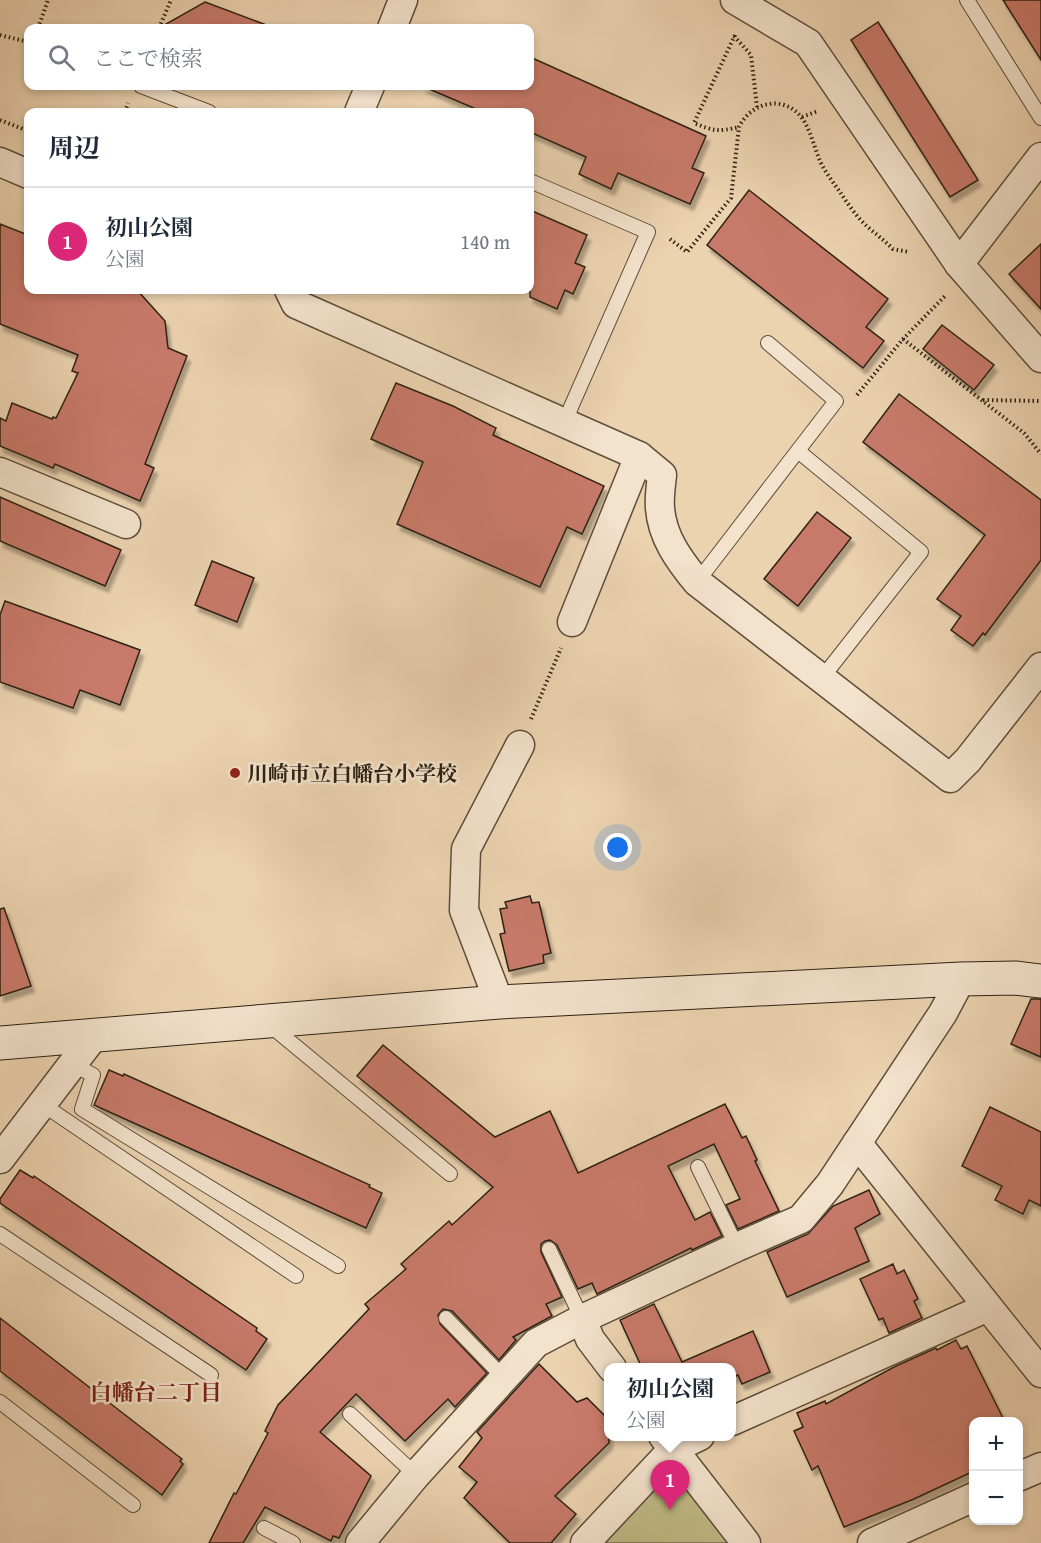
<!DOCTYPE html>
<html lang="ja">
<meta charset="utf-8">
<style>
body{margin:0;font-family:"Gentium Book Plus","Noto Serif JP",serif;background:#f2f2f3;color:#1f2937}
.controls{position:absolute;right:18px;bottom:18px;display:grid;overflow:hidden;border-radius:12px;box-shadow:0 3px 9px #0003}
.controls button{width:54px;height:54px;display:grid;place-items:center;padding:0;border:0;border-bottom:2px solid #e0e1e3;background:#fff;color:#1f2937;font:30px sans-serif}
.you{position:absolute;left:618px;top:848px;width:21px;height:21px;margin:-15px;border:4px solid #fff;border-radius:50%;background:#1a73e8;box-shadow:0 0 0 9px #1a73e833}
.badge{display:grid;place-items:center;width:39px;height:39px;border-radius:50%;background:#db2777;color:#fff;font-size:20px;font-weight:700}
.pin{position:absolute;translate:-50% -50px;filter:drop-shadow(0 2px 3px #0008)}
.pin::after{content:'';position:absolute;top:32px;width:21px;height:18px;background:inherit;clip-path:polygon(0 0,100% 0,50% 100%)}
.popup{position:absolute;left:604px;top:1363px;width:132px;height:78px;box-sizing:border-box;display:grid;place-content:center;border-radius:12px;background:#fff;filter:drop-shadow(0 2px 4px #0005);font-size:20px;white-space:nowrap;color:#747a83}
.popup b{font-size:22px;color:#1f2937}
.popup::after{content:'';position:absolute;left:50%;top:100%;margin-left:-12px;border:12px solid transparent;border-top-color:#fff}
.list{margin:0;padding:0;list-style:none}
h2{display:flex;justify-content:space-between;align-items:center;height:78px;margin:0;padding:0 24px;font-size:26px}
h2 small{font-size:20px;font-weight:400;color:#747a83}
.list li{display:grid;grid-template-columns:39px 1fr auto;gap:18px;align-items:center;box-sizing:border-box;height:108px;padding:0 24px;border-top:2px solid #e0e1e3}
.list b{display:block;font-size:22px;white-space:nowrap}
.list p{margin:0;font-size:20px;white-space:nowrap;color:#747a83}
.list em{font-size:20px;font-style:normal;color:#747a83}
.icon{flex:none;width:33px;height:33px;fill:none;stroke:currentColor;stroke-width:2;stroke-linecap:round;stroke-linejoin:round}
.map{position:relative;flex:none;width:1041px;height:1543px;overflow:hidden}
.search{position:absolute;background:#fff;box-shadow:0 3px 9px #0003;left:24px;top:24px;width:510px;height:66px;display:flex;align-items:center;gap:15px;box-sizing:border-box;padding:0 21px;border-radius:12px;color:#747a83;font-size:22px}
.panel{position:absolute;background:#fff;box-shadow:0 3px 9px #0003;left:24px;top:108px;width:510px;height:186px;border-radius:12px}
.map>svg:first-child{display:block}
.green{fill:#c0ba86;stroke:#766e4c;stroke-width:1.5}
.building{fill:#c87a6a;stroke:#2d2113;stroke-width:1.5;filter:url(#shadow)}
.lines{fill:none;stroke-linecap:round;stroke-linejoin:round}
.lane-casing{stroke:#5d4e3a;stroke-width:16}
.street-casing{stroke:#5d4e3a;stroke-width:31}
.secondary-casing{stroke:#2d2113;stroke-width:35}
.path{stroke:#2d2113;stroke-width:4;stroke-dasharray:1.5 3;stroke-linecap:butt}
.lane{stroke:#f3e2cc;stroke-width:14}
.street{stroke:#f3e2cc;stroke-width:28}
.secondary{stroke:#f3e2cc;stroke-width:33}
.poi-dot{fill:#8f2418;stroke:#f3e2cc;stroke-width:2}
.labels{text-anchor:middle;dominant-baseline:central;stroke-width:5;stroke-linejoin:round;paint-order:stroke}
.poi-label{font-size:21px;font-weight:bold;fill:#2d2113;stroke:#f3e2cc;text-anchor:start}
.neighbourhood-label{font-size:22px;font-weight:bold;fill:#7a1f14;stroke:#f3e2cc}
</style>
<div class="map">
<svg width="1041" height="1543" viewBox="0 0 1041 1543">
<defs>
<filter id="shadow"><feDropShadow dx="3.5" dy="6" stdDeviation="1.5" flood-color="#0004"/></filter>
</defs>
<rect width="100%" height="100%" fill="#ecd3b0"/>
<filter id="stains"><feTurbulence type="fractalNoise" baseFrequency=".00333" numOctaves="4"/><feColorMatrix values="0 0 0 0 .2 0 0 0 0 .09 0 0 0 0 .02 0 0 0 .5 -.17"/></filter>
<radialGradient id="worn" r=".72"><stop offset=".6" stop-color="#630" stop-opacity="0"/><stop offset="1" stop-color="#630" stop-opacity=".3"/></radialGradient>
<path class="green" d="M667 1475 681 1478 730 1543H605Z"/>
<g class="building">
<path d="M1003 0H1041V60Z"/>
<path d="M205 2 269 26 268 28H159Z"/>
<path d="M878 22 978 180 950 197 851 40Z"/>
<path d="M530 57 706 136 692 168 704 173 690 204 618 173 611 189 579 174 586 157 530 132V112H483L422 86H530Z"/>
<path d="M749 190 888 299 866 327 884 341 863 368 707 245Z"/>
<path d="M530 210 587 235 575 263 585 267 573 294 565 290 557 309 530 297Z"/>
<path d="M0 224 28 235V290H137L165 321 168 348 187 356 145 464 154 468 140 501 55 464 53 468 0 446V418L6 421 12 403 52 419 53 417 56 418 78 373 72 371 78 355 0 324Z"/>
<path d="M1041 244V309L1009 274Z"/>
<path d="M942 325 994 365 974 390 923 349Z"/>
<path d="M396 383 453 406 496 428 493 435 604 486 582 534 567 527 540 587 397 524 423 462 371 439Z"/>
<path d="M899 394 1041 500V560L985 635 983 633 973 646 951 630 961 616 937 599 985 535 863 442Z"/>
<path d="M0 497 121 550 105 586 0 541Z"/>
<path d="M817 512 851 538 798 606 764 579Z"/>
<path d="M212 561 254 578 237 622 195 605Z"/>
<path d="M5 601 140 650 120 705 80 690 73 708 0 682V615Z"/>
<path d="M530 896 532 903 539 902 551 953 543 955 544 963 509 971 500 934 505 933 500 909 507 908 505 902Z"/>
<path d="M4 908 31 986 0 996V909Z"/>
<path d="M1031 999H1041V1057L1011 1044Z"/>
<path d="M383 1045 495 1137 550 1111 578 1173 725 1104 742 1138 746 1136 757 1160 755 1161 779 1211 738 1229 726 1205 740 1199 714 1144 668 1166 695 1220 710 1212 722 1236 692 1250 691 1248 597 1294 592 1283 578 1289 557 1245 550 1240 545 1241 541 1244V1252L562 1297 546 1304 552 1316 513 1337 516 1340 499 1360 452 1311 443 1309 438 1315 440 1324 487 1373 455 1407 448 1399 405 1441 356 1394 320 1432 371 1476 339 1538 333 1536 331 1541 265 1507 243 1543H209L234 1493 236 1494 268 1433 265 1431 278 1405 369 1309 365 1304 406 1269 401 1264 449 1221 452 1225 493 1187 357 1076Z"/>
<path d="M109 1070 123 1076 124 1074 370 1185 369 1187 382 1193 366 1228 94 1105Z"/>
<path d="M990 1107 1041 1132V1206L1029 1200 1023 1214 995 1200 1002 1186 962 1166Z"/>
<path d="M20 1170 33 1178 34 1176 257 1328 256 1331 267 1339 246 1370 0 1203V1199Z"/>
<path d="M869 1190 880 1214 855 1228 869 1261 787 1297 767 1252 808 1234 833 1206Z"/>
<path d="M893 1264 897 1274 904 1270 918 1299 914 1301 922 1318 889 1333 883 1318 879 1320 860 1279Z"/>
<path d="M654 1304 682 1362 753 1331 770 1372 742 1384 738 1375 734 1377 732 1368H642L620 1320Z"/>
<path d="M0 1318 182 1459 180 1461 183 1464 162 1495 0 1371Z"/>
<path d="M956 1340 961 1349 967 1346 1005 1422H974V1471L914 1499 844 1527 818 1466 812 1470 794 1431 803 1427 797 1413 825 1401 826 1404 894 1367 936 1348 937 1350Z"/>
<path d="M539 1364 577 1402 587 1398 609 1420V1443L555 1496 576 1514 551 1543H510L464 1498 477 1482 459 1467 482 1438 477 1432Z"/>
</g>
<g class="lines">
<g class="lane-casing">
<g id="lane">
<path d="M967 0 1041 118"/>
<path d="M141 86 209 112"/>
<path d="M530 181 648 232 571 407 566 422"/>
<path d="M798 451 921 552 822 678"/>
<path d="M697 582 836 401 768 343"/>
<path d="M271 1026 450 1174"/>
<path d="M72 1064 93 1075 82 1109 338 1266"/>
<path d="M42 1104 296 1276"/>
<path d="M698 1167 737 1247"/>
<path d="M0 1234 211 1375"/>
<path d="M549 1249 582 1319"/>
<path d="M446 1318 504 1378"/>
<path d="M0 1402 133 1505"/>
<path d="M350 1414 416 1475"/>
<path d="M264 1528 293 1543"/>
</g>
</g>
<g class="street-casing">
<g id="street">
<path d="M735 0 808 43 959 264 1041 358"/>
<path d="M392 28 403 0"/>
<path d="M359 112 370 86"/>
<path d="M0 162 28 174"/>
<path d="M959 264 1041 157"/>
<path d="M289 290 296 304 639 456 662 475C661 485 659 497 660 508 662 537 679 560 697 582L950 778 968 760 1041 667"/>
<path d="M0 472 126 524"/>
<path d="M572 622 639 456"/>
<path d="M499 1002 464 910 466 849 520 745"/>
<path d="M857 1143 1041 1373"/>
<path d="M0 1159 94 1036"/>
<path d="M582 1319 590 1339 612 1368"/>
<path d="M732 1421 988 1307"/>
<path d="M663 1436 746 1543"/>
<path d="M1018 1477 1041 1467"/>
<path d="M360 1543 416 1475 536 1343 582 1319 737 1247 801 1219 830 1184 943 1013 961 979"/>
<path d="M585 1543 673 1449 700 1436"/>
<path d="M872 1543 974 1497"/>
</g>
</g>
<g class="secondary-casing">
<path id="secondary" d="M0 1043 499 1002 961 979 1015 978 1041 981"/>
</g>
<g class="path">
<path d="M38 28 48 0"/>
<path d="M159 28 171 0"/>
<path d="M0 35 28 42"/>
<path d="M735 35 694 123C713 131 719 132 739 127"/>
<path d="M734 36 751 55 757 107"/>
<path d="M125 112 128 103"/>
<path d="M802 117 818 111"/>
<path d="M0 120 28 131"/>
<path d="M670 239 687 252 731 198 739 127C751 102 784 94 802 118 811 131 814 147 820 161 825 172 833 182 840 192 848 204 858 219 869 228 877 235 885 241 893 249L909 252"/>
<path d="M903 339 1024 433 1041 454"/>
<path d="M857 395 903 339 945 296"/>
<path d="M983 400 1041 401"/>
<path d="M531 719 561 648"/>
</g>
<use href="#lane" class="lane"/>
<use href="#street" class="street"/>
<use href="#secondary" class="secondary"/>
</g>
<circle class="poi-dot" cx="235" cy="773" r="6"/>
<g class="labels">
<g class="poi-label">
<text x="247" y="773">川崎市立白幡台小学校</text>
</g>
<g class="neighbourhood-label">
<text x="156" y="1392">白幡台二丁目</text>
</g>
</g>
<rect width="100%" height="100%" filter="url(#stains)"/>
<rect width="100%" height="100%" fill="url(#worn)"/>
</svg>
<div class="controls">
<button>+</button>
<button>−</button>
</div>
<div class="you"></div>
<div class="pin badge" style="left:670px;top:1510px">1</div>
<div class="popup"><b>初山公園</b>公園</div>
<div class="search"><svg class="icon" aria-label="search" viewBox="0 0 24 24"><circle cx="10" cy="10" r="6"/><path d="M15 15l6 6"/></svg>ここで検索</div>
<section class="panel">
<h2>周辺<small></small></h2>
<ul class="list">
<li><span class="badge">1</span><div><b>初山公園</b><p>公園</p></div><em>140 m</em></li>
</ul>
</section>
</div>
